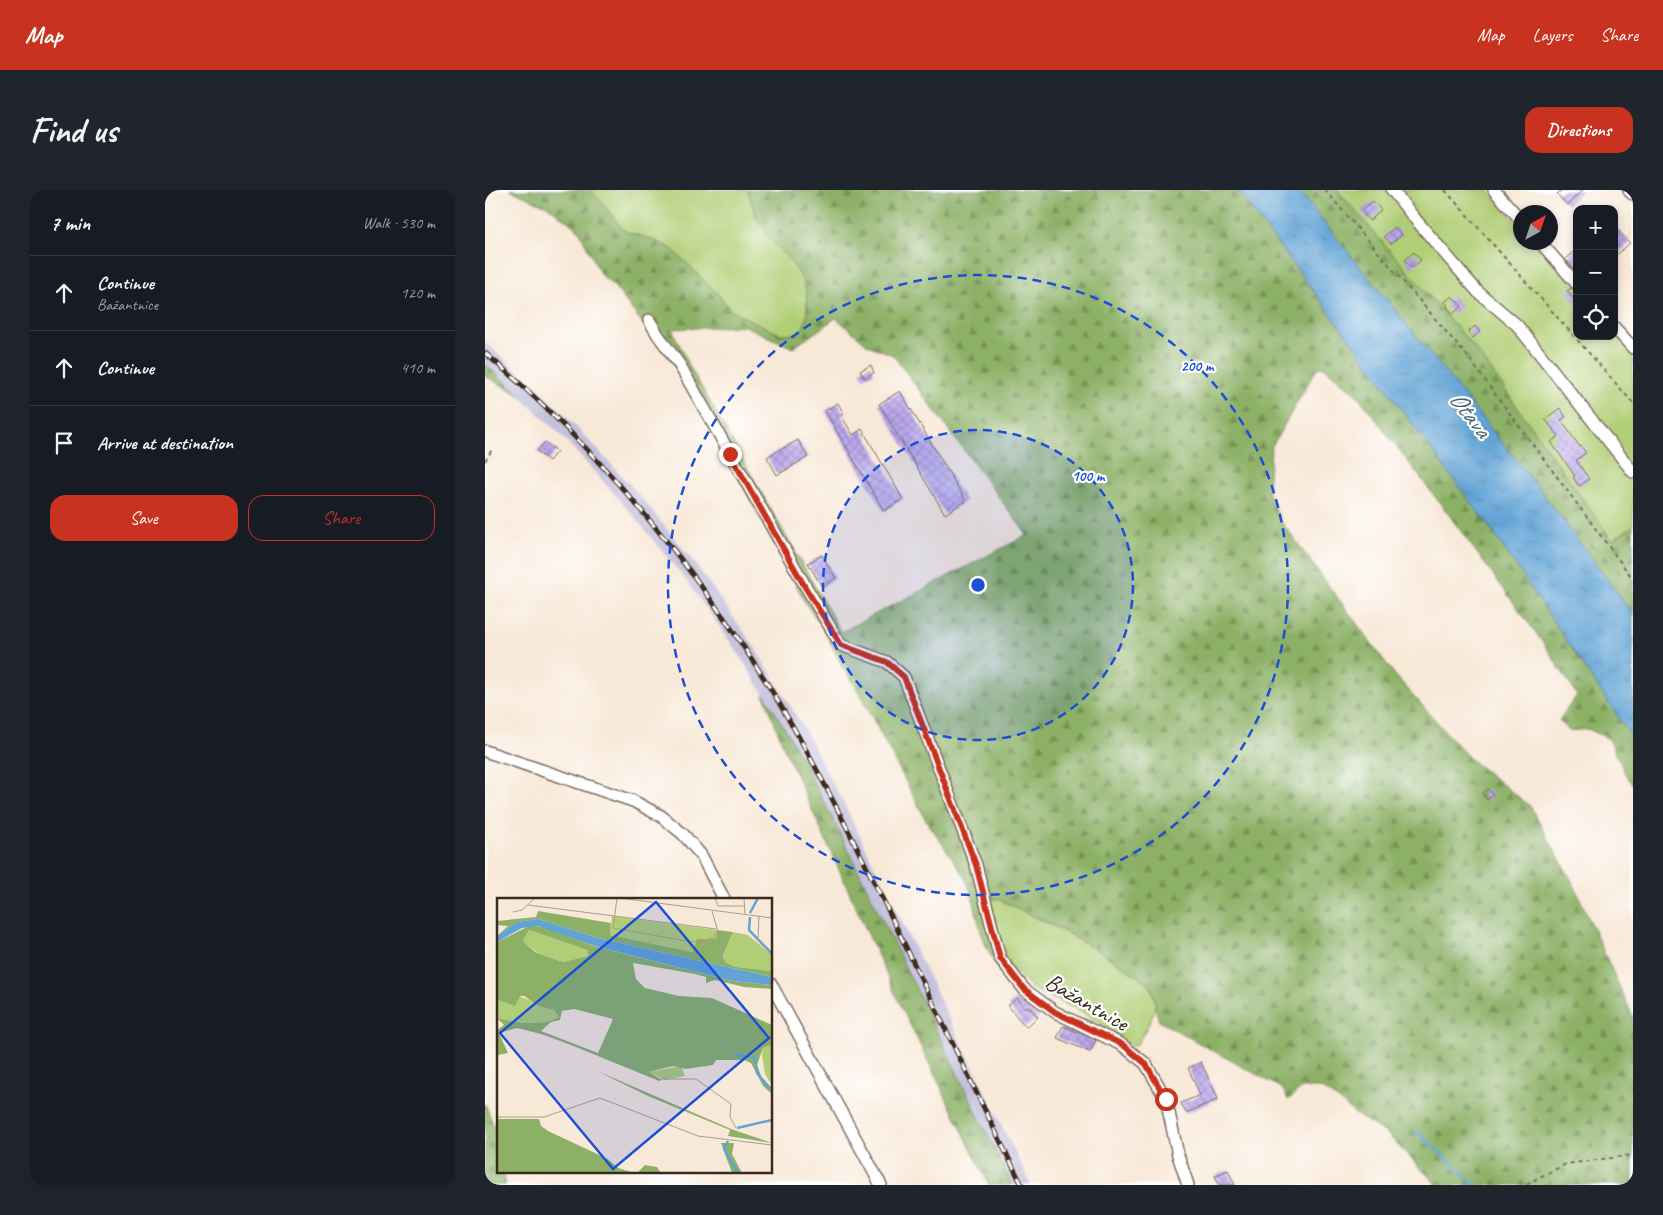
<!DOCTYPE html>
<meta charset="utf-8">
<style>
body{margin:0;font-family:Caveat,sans-serif;background:#20242c;color:#f1f3f6}
.controls{position:absolute;right:15px;top:15px;display:grid;overflow:hidden;border-radius:10px;box-shadow:0 2px 8px #0003}
.controls button{width:45px;height:45px;display:grid;place-items:center;padding:0;border:0;border-bottom:1px solid #363941;background:#171b24;color:#f1f3f6;font:25px sans-serif}
.compass{position:absolute;left:1028px;top:15px;width:45px;height:45px;border-radius:50%;background:#171b24;box-shadow:0 2px 8px #0003;rotate:40deg}
.stop{position:absolute;width:15px;height:15px;margin:-11px;border:4px solid #c8321e;border-radius:50%;background:#fff}
.stop.end{background:#c8321e;border-color:#fff;box-shadow:0 1px 5px #0008}
.list{margin:0;padding:0;list-style:none}
h2{display:flex;justify-content:space-between;align-items:center;height:65px;margin:0;padding:0 20px;font-size:21px}
h2 small{font-size:16px;font-weight:400;color:#9ea1a6}
.list li{display:grid;grid-template-columns:32px 1fr auto;gap:15px;align-items:center;box-sizing:border-box;height:75px;padding:0 20px;border-top:1px solid #363941}
.list b{display:block;font-size:19px;white-space:nowrap}
.list p{margin:0;font-size:16px;white-space:nowrap;color:#9ea1a6}
.list em{font-size:16px;font-style:normal;color:#9ea1a6}
.actions{display:flex;gap:10px;padding:15px 20px}
.actions a{flex:1;padding:11px 0;border:1px solid #c8321e;border-radius:15px;text-align:center;font-size:18px;color:#c8321e}
.actions .main{background:#c8321e;color:#fff}
.icon{flex:none;width:28px;height:28px;fill:none;stroke:currentColor;stroke-width:2;stroke-linecap:round;stroke-linejoin:round}
.map{position:relative;flex:none;width:1148px;height:995px;overflow:hidden;border-radius:15px}
header{display:flex;align-items:center;gap:30px;box-sizing:border-box;height:70px;padding:0 25px;background:#c8321e;color:#fff}
header strong{font-size:24px}
nav{display:flex;gap:28px;margin-inline-start:auto;font-size:18px}
.intro{display:flex;align-items:center;justify-content:space-between;box-sizing:border-box;height:120px;padding:0 30px}
h1{margin:0;font-size:35px}
.button{padding:12px 22px;border-radius:15px;background:#c8321e;color:#fff;font-size:18px;font-weight:700}
main{display:flex;gap:30px;padding:0 30px}
aside{flex:1;background:#171b24;border-radius:15px;box-shadow:0 2px 8px #0003}
.map>svg:first-child{display:block}
.industrial{fill:#c3c1db}
.green{fill:#b0ce75;stroke:#767c4a}
.forest{fill:url(#forest-firs);stroke:#646e42;fill-rule:evenodd}
.water{fill:url(#water-ripples);stroke:#4e667a}
.lines{fill:none;stroke-linecap:round;stroke-linejoin:round}
.stream{stroke:#61a3d5;stroke-width:3}
.building{fill:url(#building-cross-hatch)}
.minor-casing{stroke:#7d6c5f;stroke-width:14}
.major-casing{stroke:#7d6c5f;stroke-width:18}
.path{stroke:#7d6c5f;stroke-width:2;stroke-dasharray:4 4;stroke-linecap:butt}
.minor{stroke:#fff;stroke-width:11}
.major{stroke:#fff;stroke-width:15}
.rail-casing{stroke:#3b2a1e;stroke-width:5}
.rail{stroke:#fff;stroke-width:3;stroke-dasharray:9;stroke-linecap:butt}
.route{stroke:#c8321e;stroke-width:6}
.ring{fill:none;stroke:#1d4ed8;stroke-width:2.5;stroke-dasharray:9 6}
.labels{text-anchor:middle;dominant-baseline:central;stroke-width:4.5;stroke-linejoin:round;paint-order:stroke}
.street-label{font-size:24px;fill:#3b2a1e;stroke:#fff}
.water-label{font-size:25px;font-style:italic;fill:#4c6070;stroke:#fff}
.inset-river{fill:none;stroke:#61a3d5;stroke-width:2.5}
.inset-road{fill:none;stroke:#ac9c8d;stroke-width:1}
.view{fill:#1d4ed8;fill-opacity:0.15;stroke:#1d4ed8;stroke-width:2.5}
.inset-edge{fill:none;stroke:#3b2a1e;stroke-width:2.5}
.centre{fill:#1d4ed8;stroke:#fff;stroke-width:2.5}
.ring-label{font-size:15px;text-anchor:middle;font-weight:bold;fill:#1d4ed8;stroke:#fff;stroke-width:4.5;stroke-linejoin:round;paint-order:stroke}
</style>
<header>
<strong>Map</strong>
<nav><a>Map</a><a>Layers</a><a>Share</a></nav>
</header>
<div class="intro"><h1>Find us</h1><a class="button">Directions</a></div>
<main>
<aside>
<h2>7 min<small>Walk · 530 m</small></h2>
<ul class="list">
<li><svg class="icon" aria-label="ahead" viewBox="0 0 24 24"><path d="M12 20V5M6 11l6-6 6 6"/></svg><div><b>Continue</b><p>Bažantnice</p></div><em>120 m</em></li>
<li><svg class="icon" aria-label="ahead" viewBox="0 0 24 24"><path d="M12 20V5M6 11l6-6 6 6"/></svg><div><b>Continue</b></div><em>410 m</em></li>
<li><svg class="icon" aria-label="arrive" viewBox="0 0 24 24"><path d="M6 21V4h12l-3 4 3 4H6"/></svg><div><b>Arrive at destination</b></div></li>
</ul>
<div class="actions"><a class="main">Save</a><a>Share</a></div>
</aside>
<div class="map">
<svg width="1148" height="995" viewBox="0 0 1148 995">
<defs>
<pattern id="forest-firs" width="22" height="20" patternUnits="userSpaceOnUse" patternTransform="scale(1.25)"><rect width="22" height="20" fill="#8cb166"/><path d="M5 1l3.5 6h-7zM16 11l3.5 6h-7z" fill="#749053"/></pattern>
<pattern id="water-ripples" width="26" height="14" patternUnits="userSpaceOnUse" patternTransform="scale(1.25)"><rect width="26" height="14" fill="#61a3d5"/><path d="M2 4q2-2 4 0t4 0M15 11q2-2 4 0t4 0" fill="none" stroke="#5185ac"/></pattern>
<pattern id="building-cross-hatch" width="8" height="8" patternUnits="userSpaceOnUse" patternTransform="scale(1.25)"><rect width="8" height="8" fill="#baa7ee"/><path d="M0 0l8 8M0 8l8-8" fill="none" stroke="#9888c0"/></pattern>
</defs>
<rect width="100%" height="100%" fill="#fff"/>
<filter id="ink" filterUnits="userSpaceOnUse"><feTurbulence type="fractalNoise" baseFrequency=".02" numOctaves="2"/><feDisplacementMap in="SourceGraphic" scale="10" xChannelSelector="R" yChannelSelector="G"/><feConvolveMatrix kernelMatrix="1 2 1 2 8 2 1 2 1" color-interpolation-filters="sRGB"/></filter>
<filter id="wash" filterUnits="userSpaceOnUse"><feTurbulence type="fractalNoise" baseFrequency=".0096" numOctaves="4" result="noise"/><feDisplacementMap in="SourceGraphic" scale="20" xChannelSelector="R" yChannelSelector="G"/><feGaussianBlur stdDeviation="1.12" result="paint"/><feColorMatrix in="noise" values="0 0 0 0 0 0 0 0 0 0 0 0 0 0 0 0 0 1.4 0 .05"/><feComposite in="paint" operator="in"/></filter>
<g filter="url(#wash)">
<rect width="100%" height="100%" fill="#f8e8d7"/>
<path class="industrial" d="M0 152 46 193 85 230 150 300 212 376 269 456 318 537 364 624 546 995H527L349 631 304 545 255 466 198 386 137 312 73 242 0 174Z"/>
<g class="green">
<path d="M106 0H263C267 16 271 29 281 43 299 68 323 80 322 114 322 129 322 131 315 144H295L246 121 234 105 187 59 168 50 140 42Z"/>
<path d="M852 0H1003L1035 36 1036 52 1051 53 1092 98V146H1129V139L1148 160V336L1127 350 993 162Z"/>
<path d="M505 709H513C559 731 603 753 645 781 652 786 663 791 666 798 677 818 661 838 652 855L648 856 639 851 595 821 546 798 520 770Z"/>
</g>
<g class="forest">
<path d="M25 0H106L140 41 168 50 187 59 234 105 246 121 295 144H314C322 131 322 129 322 114 323 80 298 68 281 43 271 29 267 16 263 0H752L842 119 1008 342 1148 549V595L1143 589 1124 549 1103 539 1084 541 1074 530 1092 505 1059 454 964 325 873 206 839 177 832 178 786 258 783 302 795 330 910 485 984 568 1045 616 1089 695 1148 827V995H952L901 943 873 926 854 910 835 898H817L803 910 798 899 674 831 670 817V812L666 797 658 790 630 771 572 737 513 709H505L520 770 531 786 515 783 498 750 487 705 480 687 441 630 370 495 357 476 339 440 321 414 201 190 129 96 116 85 94 40 64 17ZM351 128 383 155 408 165 542 345 356 442 205 177 187 139 260 136 308 158Z"/>
<path d="M813 0H852L993 162 1127 350 1148 336V424L1053 297Z"/>
<path d="M0 174 35 205 0 186Z"/>
<path d="M279 504 304 545 349 631 527 995H504L412 808 299 558Z"/>
<path d="M0 914C12 940 14 953 14 981H18L21 995H0Z"/>
</g>
<path class="water" d="M752 0H813L1053 297 1148 424V549L1008 342 842 119Z"/>
<g class="lines">
<path class="stream" d="M932 942 991 995"/>
</g>
<g id="blocks">
<g class="building">
<path d="M1077 0H1098L1082 15 1072 4Z"/>
<path d="M888 11 896 20 885 31 876 21Z"/>
<path d="M1129 36 1145 53 1129 67Z"/>
<path d="M910 37 917 45 906 54 899 46Z"/>
<path d="M1092 59V82L1080 69Z"/>
<path d="M929 62 936 70 927 78 920 70Z"/>
<path d="M1086 98 1092 101V113L1082 101Z"/>
<path d="M967 106 977 116 968 124 962 117 963 115 960 112Z"/>
<path d="M990 136 995 142 988 148 983 142Z"/>
<path d="M386 175 389 183 379 188 375 181Z"/>
<path d="M415 201 481 311 460 324 394 214Z"/>
<path d="M353 213 359 224 356 225 368 245 377 239 418 309 399 321 340 221Z"/>
<path d="M1075 218 1081 227 1076 230 1095 257 1096 256 1101 263 1091 270 1104 289 1094 296 1088 287 1090 286 1066 252 1074 246 1060 229Z"/>
<path d="M313 250 323 267 292 285 282 267Z"/>
<path d="M60 252 72 261 64 271 52 261Z"/>
<path d="M337 365 351 388 337 397 323 373Z"/>
<path d="M1003 599 1008 605 1002 610 997 604Z"/>
<path d="M532 808 540 818 543 816 553 827 541 837 523 816Z"/>
<path d="M578 836 611 850 605 862 572 848Z"/>
<path d="M716 872 733 909 701 923 696 913 715 905 703 878Z"/>
<path d="M743 980 750 995H734L730 986Z"/>
</g>
</g>
</g>
<g filter="url(#ink)">
<use href="#blocks" fill-opacity="0" stroke="#7d6c5f" stroke-width="1"/>
<g class="lines">
<g class="minor-casing">
<g id="minor">
<path d="M907 0 931 30 993 102 1032 135 1148 282"/>
<path d="M1009 0 1036 30"/>
<path d="M1055 52 1092 94"/>
<path d="M164 130 173 145 194 174 321 397 356 455 402 472 419 487 491 675 515 768 539 799 570 822 637 855 661 874 681 909 693 965 703 995"/>
<path d="M1129 137 1148 158"/>
<path d="M0 561 148 611 176 626 198 644 216 665 239 709"/>
<path d="M286 794 396 995"/>
</g>
</g>
<g class="major-casing">
<path id="major" d="M1146 0 1148 2"/>
</g>
<g class="path">
<path d="M840 0 982 166 1148 389"/>
<path d="M960 0 1148 213"/>
<path d="M0 271 8 258"/>
<path d="M1042 995 1047 991 1081 974 1148 965"/>
</g>
<use href="#minor" class="minor"/>
<use href="#major" class="major"/>
<g class="rail-casing">
<path id="rail" d="M0 163C111 257 209 375 285 498 330 571 367 648 405 724 449 815 492 905 537 995"/>
</g>
<use href="#rail" class="rail"/>
</g>
</g>
<g class="lines" filter="url(#ink)">
<path class="route" d="M245 264 320 397 356 455 402 472 419 487 491 675 515 768 539 799 570 822 638 855 661 874 681 909"/>
</g>
<circle cx="493" cy="395" r="155" fill="#1d4ed8" fill-opacity=".12"/>
<g class="ring">
<circle cx="493" cy="395" r="155"/>
<circle cx="493" cy="395" r="310"/>
</g>
<g class="labels">
<g class="street-label">
<text transform="translate(602 812) rotate(30)">Bažantnice</text>
</g>
<g class="water-label">
<text transform="translate(985 224) rotate(52)">Otava</text>
</g>
</g>
<g transform="translate(12 708)">
<rect width="275" height="275" fill="#f8e8d7"/>
<path d="M115 18 220 32 219 41 196 54 113 37ZM32 32 90 52 91 58 66 64 39 54 26 43ZM236 34 251 37 275 57V73L239 69 228 64 226 57ZM22 98 57 112 62 119 50 124 27 125 0 120V102L18 108ZM275 147 274 182 275 187 268 176 265 157 266 150ZM184 168 188 178 168 182 152 174Z" fill="#b0ce75"/>
<path d="M41 13 114 25 113 37 196 54 200 41H219L220 32 236 34 226 57 228 64 239 69 275 73V79L101 40 41 21 20 24 0 38 11 28 0 27V23L39 19ZM34 27 50 30 97 48 236 83 275 87V91L247 89 218 82 209 85V79L198 76 136 65 139 81 148 90 182 98 215 100 275 127V147L266 150 260 167 265 180 275 190V196L266 188 254 165 247 162H219L216 167 189 171 176 168 152 174 165 182 162 183 52 138 20 130 2 135 11 155 0 157V132L7 127 0 120 27 125 50 124 62 119 57 112 42 108 27 98H23L18 108 0 102V44ZM32 32 90 52 91 58 66 64 38 54 26 43ZM77 111 116 121 101 155 44 133 54 124 63 122 65 113ZM98 172 234 231 275 245 231 238 233 232 151 198ZM0 221H42L44 228 51 233 111 261 121 270 138 275H0ZM224 245H237L235 256 245 275H235ZM148 267 160 269 164 275H140Z" fill="#8cb166" fill-rule="evenodd"/>
<path d="M41 21 101 40 275 79V87L236 83 98 48 41 28 25 30 0 44V38L20 24Z" fill="#61a3d5"/>
<path class="inset-river" d="M253 15 261 0M253 19 252 32 275 56M237 157 258 159 260 175 275 193M240 230 275 222M231 243 227 251 241 275"/>
<path class="inset-road" d="M120 0 116 30 195 44 217 40 220 33M123 0 275 20M218 0 221 8H248M247 0 248 16M31 7 219 31M215 13 224 44 225 62M16 14 25 12 38 0M262 18 261 41 275 54M40 134 103 157 115 154 160 181H199L234 206 233 219 239 230M0 219H47L103 200 201 238 275 247"/>
<path class="view" d="M159 4 272 140 116 271 3 135Z"/>
<rect width="275" height="275" class="inset-edge"/>
</g>
<circle cx="493" cy="395" r="8" class="centre"/>
<g class="ring-label">
<text x="712" y="181">200 m</text>
<text x="603" y="291">100 m</text>
</g>
</svg>
<div class="controls">
<button>+</button>
<button>−</button>
<button><svg class="icon" aria-label="locate" viewBox="0 0 24 24"><circle cx="12" cy="12" r="6"/><path d="M12 2v4M12 18v4M2 12h4M18 12h4"/></svg></button>
</div>
<svg class="compass" viewBox="-18 -18 36 36"><path d="M0-13l5 13h-10z" fill="#e53935"/><path d="M0 13l5-13h-10z" fill="#9ea1a6"/></svg>
<div class="stop" style="left:681px;top:909px"></div>
<div class="stop end" style="left:245px;top:264px"></div>
</div>
</main>
